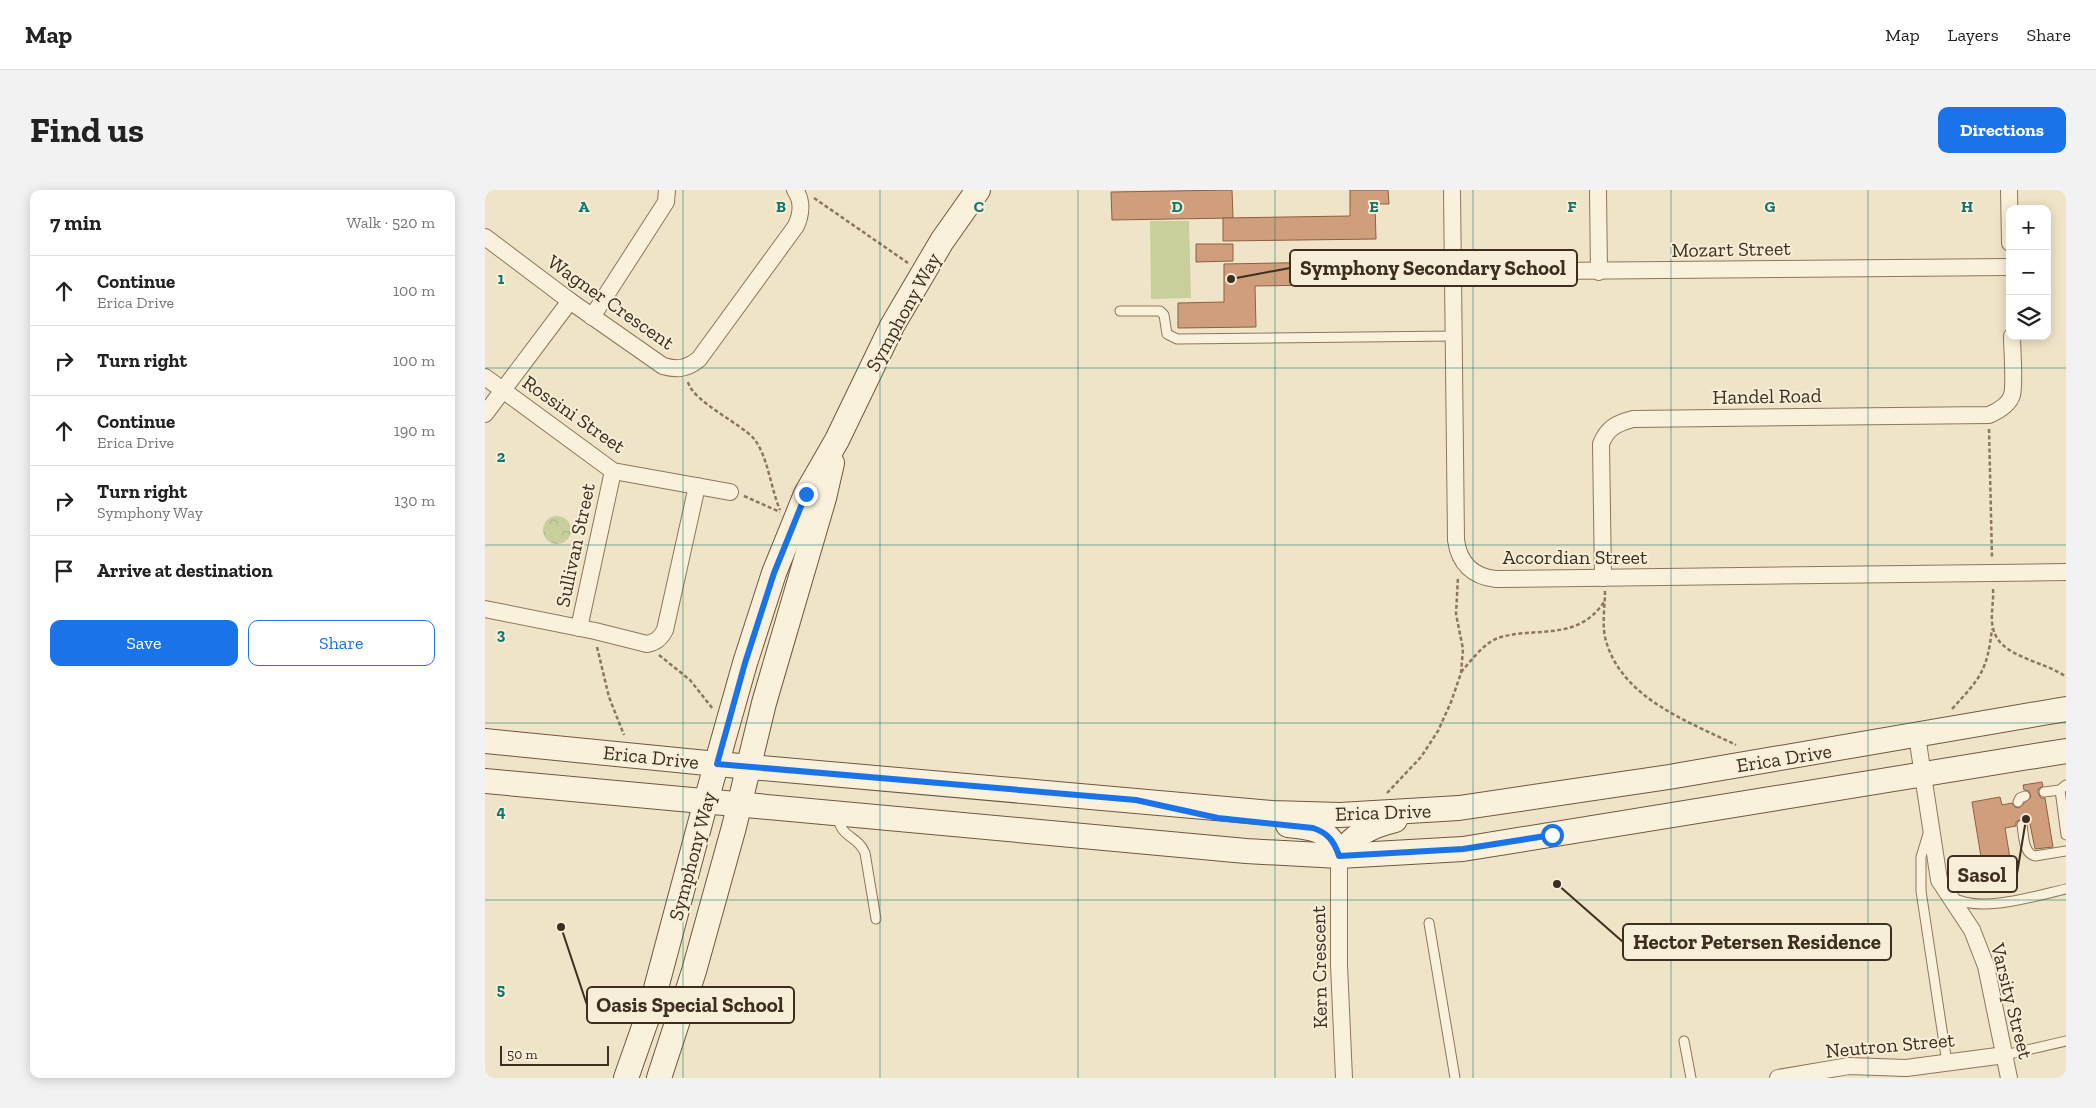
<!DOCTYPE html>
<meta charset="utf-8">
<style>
body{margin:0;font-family:"Zilla Slab",serif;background:#f2f2f2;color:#222}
.controls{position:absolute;right:15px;top:15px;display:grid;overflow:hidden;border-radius:10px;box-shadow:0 2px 12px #0003}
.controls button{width:45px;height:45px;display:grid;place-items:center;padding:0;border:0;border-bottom:1px solid #e0e0e0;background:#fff;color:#222;font:25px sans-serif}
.scale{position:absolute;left:15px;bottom:12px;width:109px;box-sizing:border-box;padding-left:5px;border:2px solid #3d2e20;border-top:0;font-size:14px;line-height:18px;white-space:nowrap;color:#3d2e20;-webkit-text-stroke:4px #f7eed8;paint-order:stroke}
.stop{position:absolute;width:15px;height:15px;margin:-11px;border:4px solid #1a73e8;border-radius:50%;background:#fff}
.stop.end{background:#1a73e8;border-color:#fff;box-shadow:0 1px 5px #0008}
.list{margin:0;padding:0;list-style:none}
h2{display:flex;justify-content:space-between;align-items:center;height:65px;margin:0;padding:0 20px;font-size:21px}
h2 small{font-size:16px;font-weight:400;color:#767676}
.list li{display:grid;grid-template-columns:32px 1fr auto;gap:15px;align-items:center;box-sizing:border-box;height:70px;padding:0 20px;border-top:1px solid #e0e0e0}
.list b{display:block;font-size:19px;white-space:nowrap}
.list p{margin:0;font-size:16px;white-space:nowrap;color:#767676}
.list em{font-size:16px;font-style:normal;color:#767676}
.actions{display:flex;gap:10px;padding:15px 20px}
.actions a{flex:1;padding:11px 0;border:1px solid #1a73e8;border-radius:10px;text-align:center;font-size:18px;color:#1a73e8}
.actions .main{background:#1a73e8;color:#fff}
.icon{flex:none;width:28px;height:28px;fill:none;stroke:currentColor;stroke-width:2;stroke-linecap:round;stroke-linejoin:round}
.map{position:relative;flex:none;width:1581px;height:888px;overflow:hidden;border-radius:10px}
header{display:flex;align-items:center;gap:30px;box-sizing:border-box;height:70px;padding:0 25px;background:#fff;border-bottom:1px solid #e0e0e0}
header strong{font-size:24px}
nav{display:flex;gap:28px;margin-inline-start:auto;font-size:18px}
.intro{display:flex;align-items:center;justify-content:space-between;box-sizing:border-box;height:120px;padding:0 30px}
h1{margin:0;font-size:35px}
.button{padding:12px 22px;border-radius:10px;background:#1a73e8;color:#fff;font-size:18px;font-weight:700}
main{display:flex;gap:30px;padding:0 30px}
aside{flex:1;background:#fff;border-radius:10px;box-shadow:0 2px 12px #0003}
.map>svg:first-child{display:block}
.grass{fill:#c9cf9b}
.park{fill:url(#park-crowns)}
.building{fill:#cf9f7d;stroke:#8d5f41}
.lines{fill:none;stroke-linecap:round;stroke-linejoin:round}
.lane-casing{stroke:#8d765c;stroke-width:11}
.street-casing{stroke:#8d765c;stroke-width:18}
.secondary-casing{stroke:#6f573f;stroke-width:26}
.path{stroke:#8d765c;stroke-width:2.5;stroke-dasharray:4 2.5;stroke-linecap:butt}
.lane{stroke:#faf1dc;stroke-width:9}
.street{stroke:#faf1dc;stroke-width:16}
.secondary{stroke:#faf1dc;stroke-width:24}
.route{stroke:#1a73e8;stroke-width:6}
.grid{fill:none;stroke:#0f766e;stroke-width:1;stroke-opacity:0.55}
.labels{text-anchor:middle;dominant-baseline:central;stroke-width:4;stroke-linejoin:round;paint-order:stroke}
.street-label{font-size:20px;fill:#3d2e20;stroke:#f7eed8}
.grid-label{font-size:16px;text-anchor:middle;font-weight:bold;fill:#0f766e;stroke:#f7eed8;stroke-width:4;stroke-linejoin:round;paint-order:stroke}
.leader{fill:none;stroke:#3d2e20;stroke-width:2}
.callout-dot{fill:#3d2e20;stroke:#f7eed8;stroke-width:2}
.callout{fill:#f7eed8;stroke:#3d2e20;stroke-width:2}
.callout-label{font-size:21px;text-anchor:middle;font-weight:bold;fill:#3d2e20}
</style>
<header>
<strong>Map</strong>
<nav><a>Map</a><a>Layers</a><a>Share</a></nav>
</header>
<div class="intro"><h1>Find us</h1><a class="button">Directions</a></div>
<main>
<aside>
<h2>7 min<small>Walk · 520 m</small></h2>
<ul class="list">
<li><svg class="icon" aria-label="ahead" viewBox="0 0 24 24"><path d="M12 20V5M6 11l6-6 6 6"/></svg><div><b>Continue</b><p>Erica Drive</p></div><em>100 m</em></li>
<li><svg class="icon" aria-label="right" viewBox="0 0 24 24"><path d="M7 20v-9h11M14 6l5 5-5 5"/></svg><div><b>Turn right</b></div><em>100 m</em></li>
<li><svg class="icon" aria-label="ahead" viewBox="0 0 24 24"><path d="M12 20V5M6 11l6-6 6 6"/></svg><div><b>Continue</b><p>Erica Drive</p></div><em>190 m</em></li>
<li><svg class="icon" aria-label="right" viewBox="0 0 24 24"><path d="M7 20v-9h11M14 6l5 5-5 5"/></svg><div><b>Turn right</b><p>Symphony Way</p></div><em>130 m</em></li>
<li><svg class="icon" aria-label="arrive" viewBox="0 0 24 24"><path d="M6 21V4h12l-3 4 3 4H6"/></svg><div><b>Arrive at destination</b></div></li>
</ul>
<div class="actions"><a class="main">Save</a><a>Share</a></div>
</aside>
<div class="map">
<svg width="1581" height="888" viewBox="0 0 1581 888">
<defs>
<pattern id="park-crowns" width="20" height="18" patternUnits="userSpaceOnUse" patternTransform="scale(1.25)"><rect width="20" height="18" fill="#c9cf9b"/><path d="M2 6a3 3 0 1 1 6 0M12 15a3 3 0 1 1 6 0" fill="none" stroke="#aeb285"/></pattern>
</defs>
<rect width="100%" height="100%" fill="#f0e4c8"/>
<path class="grass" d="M665 31H704L706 108 666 109Z"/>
<circle class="park" cx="72" cy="340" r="14"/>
<g class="building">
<path d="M747 0 748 28 627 30 626 2Z"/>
<path d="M865 0H903L904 14H890L891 49 738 51V28L865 26Z"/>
<path d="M711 54H748V71L711 72Z"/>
<path d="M901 71V94L770 96 771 137 693 138V113L739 112V74Z"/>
<path d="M1557 592 1558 596 1553 599V603L1556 608H1560L1568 657 1550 659 1545 634 1540 629H1536L1531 632V636L1520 638 1525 668 1519 669 1520 676 1498 679 1487 612 1515 607 1517 615 1527 613 1530 617 1534 618 1546 607 1544 601 1539 600 1538 595Z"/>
</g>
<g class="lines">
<g class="lane-casing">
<g id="lane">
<path d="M635 121H675L679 125 682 144 692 149 969 146"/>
<path d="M1581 595 1575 600 1581 645"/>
<path d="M1559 602 1575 600"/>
<path d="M1533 612 1535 608 1540 606"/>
<path d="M352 624C356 650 372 644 380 663L391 729"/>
<path d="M1537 635C1539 646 1538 663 1550 666L1581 661"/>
<path d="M1443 644 1436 667V701L1462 873"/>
<path d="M1468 708C1497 723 1550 706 1581 699"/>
<path d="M944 733 970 888"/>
<path d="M1199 851 1206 888"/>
<path d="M1520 865 1581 851"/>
</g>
</g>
<g class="street-casing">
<g id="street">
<path d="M967 0 971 350C974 373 988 387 1011 389L1581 382"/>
<path d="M1113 0 1114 82"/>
<path d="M1524 0 1525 53"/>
<path d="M0 47 85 111 178 176C192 180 202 179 214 169L311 36C316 25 318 11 310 0"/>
<path d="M968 82 1525 77"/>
<path d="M107 127 181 12 182 0"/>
<path d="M0 187 128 281 245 302"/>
<path d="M0 224 85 111"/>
<path d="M1118 388 1116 254C1122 238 1132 233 1148 229L1504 225C1513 221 1524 215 1527 205 1530 195 1527 159 1527 146"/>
<path d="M0 419 110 441 162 454C171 452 175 449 180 440L212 296"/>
<path d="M94 438 128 281"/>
<path d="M1432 546 1454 690 1487 740 1501 776 1524 888"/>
<path d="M854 666V775L859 888"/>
<path d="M1293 888 1364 876 1421 878 1520 865"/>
</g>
</g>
<g class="secondary-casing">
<g id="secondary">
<path d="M0 551 232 574 787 623 855 625 974 618 1184 587 1581 519"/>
<path d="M0 591 761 661 854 666 978 659 1581 561"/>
<path d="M803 635C829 638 844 638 854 666"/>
<path d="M854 666C868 645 885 636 910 630"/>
<path d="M141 888 166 817 221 611 260 473 289 383 321 304 352 250 407 136 457 51 493 0"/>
<path d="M174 888 209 781 249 637 279 513 339 308 347 273"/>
</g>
</g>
<g class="path">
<path d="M329 8 423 73"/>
<path d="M203 192C208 212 256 233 270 250 283 268 286 299 295 320"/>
<path d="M1504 239 1507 368"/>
<path d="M259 306 295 322"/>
<path d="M1508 399C1509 411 1505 426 1508 438 1514 468 1561 471 1581 487"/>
<path d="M1120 401C1120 416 1117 432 1120 447 1134 507 1202 531 1251 555"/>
<path d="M112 457 124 507 139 545"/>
<path d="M174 465 205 490 228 519"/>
<path d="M976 482C987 470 999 452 1016 447 1053 437 1093 451 1119 412"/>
<path d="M1467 519C1495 488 1502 482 1507 439"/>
<path d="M902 603 936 567 953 541 966 512 976 483 978 459 971 424 973 387"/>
</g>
<use href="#lane" class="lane"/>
<use href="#street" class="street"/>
<use href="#secondary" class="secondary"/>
</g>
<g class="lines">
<path class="route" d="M321 304 289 383 260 473 232 574 651 610 733 628 828 638C843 643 849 651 854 666L978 659 1067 645"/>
</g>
<path class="grid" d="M198 0V888M395 0V888M593 0V888M790 0V888M988 0V888M1186 0V888M1383 0V888M0 178H1581M0 355H1581M0 533H1581M0 710H1581"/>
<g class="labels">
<g class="street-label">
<text transform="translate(1246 59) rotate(-1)">Mozart Street</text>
<text transform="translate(126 112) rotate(35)">Wagner Crescent</text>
<text transform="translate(418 122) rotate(-61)">Symphony Way</text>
<text transform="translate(1282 206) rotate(-1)">Handel Road</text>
<text transform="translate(89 224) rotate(35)">Rossini Street</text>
<text transform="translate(90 355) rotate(-78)">Sullivan Street</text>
<text x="1090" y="367">Accordian Street</text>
<text transform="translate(166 567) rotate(6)">Erica Drive</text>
<text transform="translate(1299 568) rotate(-9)">Erica Drive</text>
<text transform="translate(898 622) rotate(-2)">Erica Drive</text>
<text transform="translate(207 666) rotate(-75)">Symphony Way</text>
<text transform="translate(834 777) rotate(-91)">Kern Crescent</text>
<text transform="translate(1527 811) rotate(76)">Varsity Street</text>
<text transform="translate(1405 855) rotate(-5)">Neutron Street</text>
</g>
</g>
<g class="grid-label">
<text x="99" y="22">A</text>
<text x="296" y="22">B</text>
<text x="494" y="22">C</text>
<text x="692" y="22">D</text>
<text x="889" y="22">E</text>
<text x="1087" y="22">F</text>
<text x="1285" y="22">G</text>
<text x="1482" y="22">H</text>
<text x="16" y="94">1</text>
<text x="16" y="272">2</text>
<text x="16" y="450">3</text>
<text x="16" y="627">4</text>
<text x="16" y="805">5</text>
</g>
<path class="leader" d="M746 89L805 78M1541 629L1532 684M1072 694L1138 752M76 737L102 815"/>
<g class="callout-dot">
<circle cx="746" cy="89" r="5"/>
<circle cx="1541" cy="629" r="5"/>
<circle cx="1072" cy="694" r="5"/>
<circle cx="76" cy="737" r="5"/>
</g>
<g class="callout">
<rect x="805" y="60" width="287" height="36" rx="5"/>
<rect x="1463" y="666" width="69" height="36" rx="5"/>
<rect x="1138" y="734" width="268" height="36" rx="5"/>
<rect x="102" y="797" width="207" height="36" rx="5"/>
</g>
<g class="callout-label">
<text x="948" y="85">Symphony Secondary School</text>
<text x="1497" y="692">Sasol</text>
<text x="1272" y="759">Hector Petersen Residence</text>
<text x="205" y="822">Oasis Special School</text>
</g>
</svg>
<div class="controls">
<button>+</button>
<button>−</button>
<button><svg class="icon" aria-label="layers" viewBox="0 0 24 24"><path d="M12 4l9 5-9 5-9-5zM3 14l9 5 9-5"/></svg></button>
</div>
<div class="scale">50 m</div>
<div class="stop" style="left:1067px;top:645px"></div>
<div class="stop end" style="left:321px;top:304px"></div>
</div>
</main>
